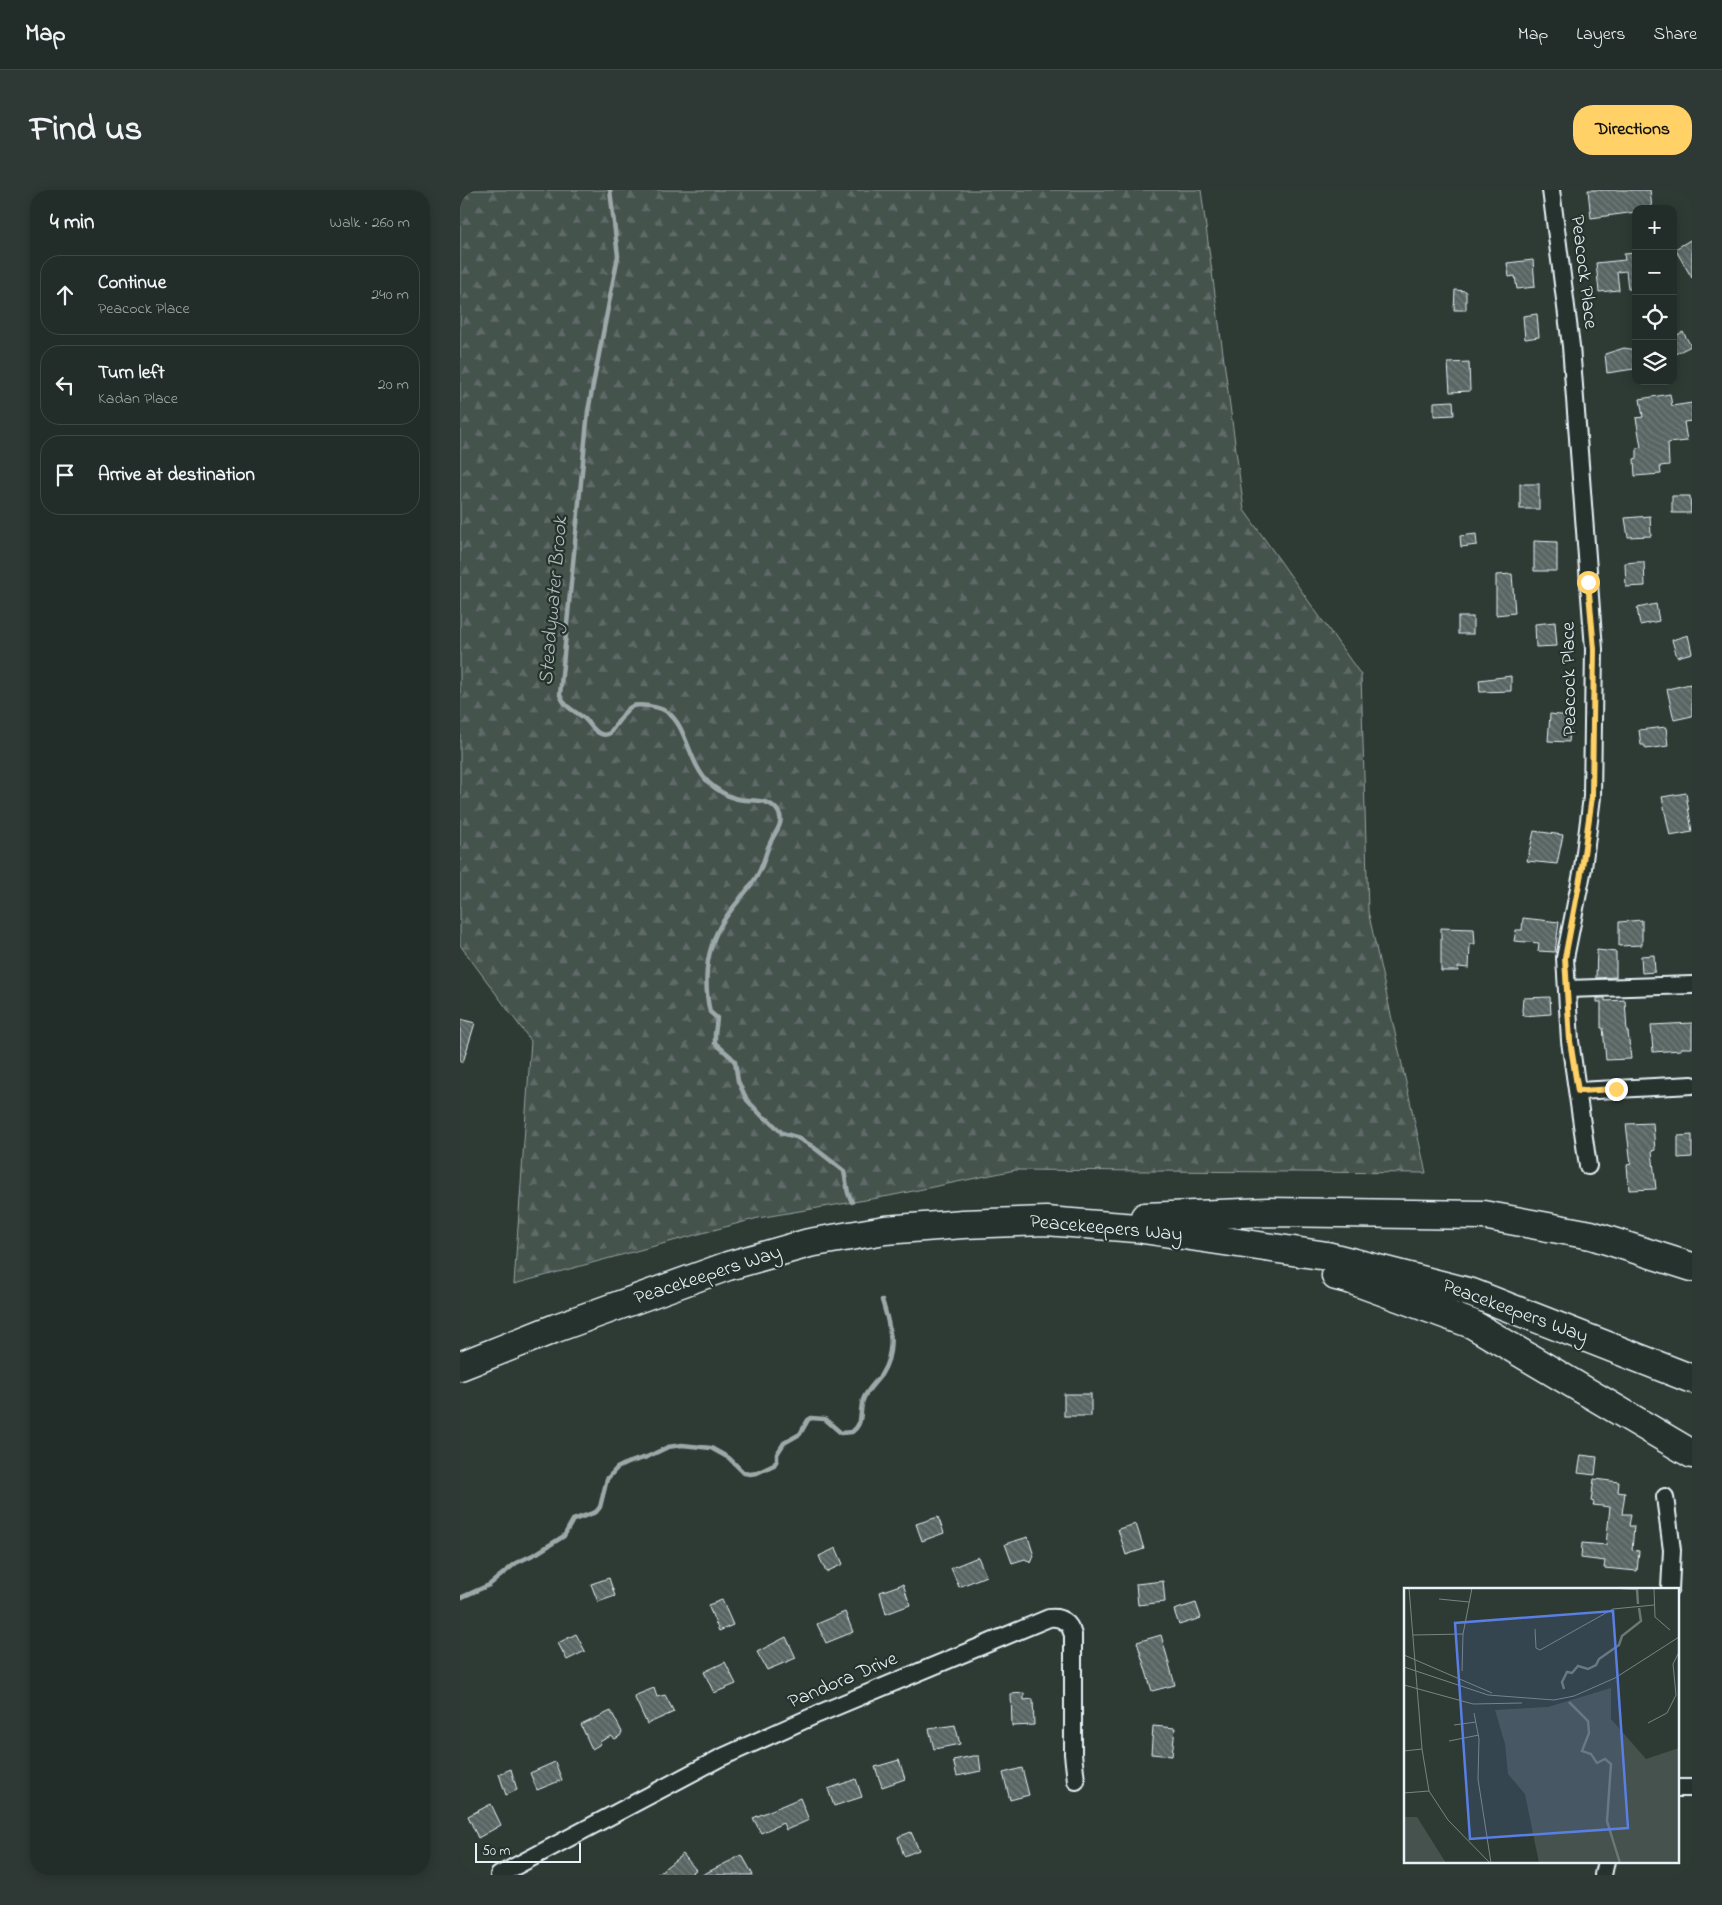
<!DOCTYPE html>
<meta charset="utf-8">
<style>
body{margin:0;font-family:"Indie Flower",sans-serif;background:#2e3834;color:#f1f3f6}
.controls{position:absolute;right:15px;top:15px;display:grid;overflow:hidden;border-radius:10px;box-shadow:0 2px 12px #0003}
.controls button{width:45px;height:45px;display:grid;place-items:center;padding:0;border:0;border-bottom:1px solid #3f4845;background:#222c28;color:#f1f3f6;font:25px sans-serif}
.scale{position:absolute;left:15px;bottom:12px;width:106px;box-sizing:border-box;padding-left:5px;border:2px solid #e8f1f8;border-top:0;font-size:14px;line-height:18px;white-space:nowrap;color:#e8f1f8;-webkit-text-stroke:4px #26332d;paint-order:stroke}
.stop{position:absolute;width:15px;height:15px;margin:-11px;border:4px solid #ffd166;border-radius:50%;background:#fff}
.stop.end{background:#ffd166;border-color:#fff;box-shadow:0 1px 5px #0008}
.list{margin:0;padding:0;list-style:none}
h2{display:flex;justify-content:space-between;align-items:center;height:65px;margin:0;padding:0 20px;font-size:21px}
h2 small{font-size:16px;font-weight:400;color:#a2a7a8}
.list li{display:grid;grid-template-columns:32px 1fr auto;gap:15px;align-items:center;box-sizing:border-box;height:80px;margin:0 10px 10px;padding:0 10px;border:1px solid #3f4845;border-radius:20px}
.list b{display:block;font-size:19px;white-space:nowrap}
.list p{margin:0;font-size:16px;white-space:nowrap;color:#a2a7a8}
.list em{font-size:16px;font-style:normal;color:#a2a7a8}
.icon{flex:none;width:28px;height:28px;fill:none;stroke:currentColor;stroke-width:2;stroke-linecap:round;stroke-linejoin:round}
.map{position:relative;flex:none;width:1232px;height:1685px;overflow:hidden;border-radius:20px}
header{display:flex;align-items:center;gap:30px;box-sizing:border-box;height:70px;padding:0 25px;background:#222c28;border-bottom:1px solid #3f4845}
header strong{font-size:24px}
nav{display:flex;gap:28px;margin-inline-start:auto;font-size:18px}
.intro{display:flex;align-items:center;justify-content:space-between;box-sizing:border-box;height:120px;padding:0 30px}
h1{margin:0;font-size:35px}
.button{padding:12px 22px;border-radius:20px;background:#ffd166;color:#111;font-size:18px;font-weight:700}
main{display:flex;gap:30px;padding:0 30px}
aside{flex:1;background:#222c28;border-radius:20px;box-shadow:0 2px 12px #0003}
.map>svg:first-child{display:block}
.forest{fill:url(#forest-firs);stroke:#96a2a3}
.lines{fill:none;stroke-linecap:round;stroke-linejoin:round}
.stream{stroke:#9da8a9;stroke-width:4.5}
.building{fill:url(#building-back-hatch);stroke:#e8f1f8}
.minor-casing{stroke:#e8f1f8;stroke-width:20}
.motorway-casing{stroke:#e8f1f8;stroke-width:31}
.minor{stroke:#26332d;stroke-width:16}
.motorway{stroke:#26332d;stroke-width:28}
.route{stroke:#ffd166;stroke-width:6}
.labels{text-anchor:middle;dominant-baseline:central;stroke-width:4.5;stroke-linejoin:round;paint-order:stroke}
.street-label{font-size:20px;fill:#e8f1f8;stroke:#26332d}
.water-label{font-size:21px;font-style:italic;fill:#b0babd;stroke:#26332d}
.inset-river{fill:none;stroke:#6b7775;stroke-width:2.5}
.inset-road{fill:none;stroke:#788483;stroke-width:1}
.view{fill:#5a7fe2;fill-opacity:0.15;stroke:#5a7fe2;stroke-width:2.5}
.inset-edge{fill:none;stroke:#e8f1f8;stroke-width:2.5}
</style>
<header>
<strong>Map</strong>
<nav><a>Map</a><a>Layers</a><a>Share</a></nav>
</header>
<div class="intro"><h1>Find us</h1><a class="button">Directions</a></div>
<main>
<aside>
<h2>4 min<small>Walk · 260 m</small></h2>
<ul class="list">
<li><svg class="icon" aria-label="ahead" viewBox="0 0 24 24"><path d="M12 20V5M6 11l6-6 6 6"/></svg><div><b>Continue</b><p>Peacock Place</p></div><em>240 m</em></li>
<li><svg class="icon" aria-label="left" viewBox="0 0 24 24"><path d="M17 20v-9H6M10 6l-5 5 5 5"/></svg><div><b>Turn left</b><p>Kadan Place</p></div><em>20 m</em></li>
<li><svg class="icon" aria-label="arrive" viewBox="0 0 24 24"><path d="M6 21V4h12l-3 4 3 4H6"/></svg><div><b>Arrive at destination</b></div></li>
</ul>
</aside>
<div class="map">
<svg width="1232" height="1685" viewBox="0 0 1232 1685">
<defs>
<pattern id="forest-firs" width="22" height="20" patternUnits="userSpaceOnUse" patternTransform="scale(1.25)"><rect width="22" height="20" fill="#45524e"/><path d="M5 1l3.5 6h-7zM16 11l3.5 6h-7z" fill="#606b68"/></pattern>
<pattern id="building-back-hatch" width="6" height="6" patternUnits="userSpaceOnUse" patternTransform="scale(1.25)"><rect width="6" height="6" fill="#596563"/><path d="M-1 5l2 2M0 0l6 6M5-1l2 2" fill="none" stroke="#717c7a"/></pattern>
</defs>
<rect width="100%" height="100%" fill="#2e3b35"/>
<filter id="ink" filterUnits="userSpaceOnUse"><feTurbulence type="fractalNoise" baseFrequency=".02" numOctaves="2"/><feDisplacementMap in="SourceGraphic" scale="10" xChannelSelector="R" yChannelSelector="G"/><feConvolveMatrix kernelMatrix="1 2 1 2 8 2 1 2 1" color-interpolation-filters="sRGB"/></filter>
<g filter="url(#ink)">
<path class="forest" d="M0 0H741L784 320 901 485 908 721 966 983 555 980 429 1006 298 1028 54 1094 71 851 0 755Z"/>
<g class="lines">
<g class="stream">
<path d="M150 0 158 66 128 221 100 505C105 518 114 520 124 528 131 534 138 550 150 543 153 538 157 533 161 528 169 515 173 514 189 516 195 517 202 518 207 522 227 535 229 575 249 593 256 599 265 605 274 608 288 613 306 606 317 620 326 631 316 641 311 651 304 665 304 678 293 692 279 712 259 730 252 755 245 775 245 801 250 822L257 828 255 844V853L271 867 275 872 278 891 287 910 302 926 310 931 322 943 336 947 352 956 384 981 388 1003 392 1012"/>
<path d="M0 1408 29 1395 56 1373 77 1363 104 1346 113 1330 136 1322 140 1317 147 1289 157 1278 167 1273 187 1267 208 1257 222 1255 251 1258 269 1268 284 1283 290 1284 297 1283 314 1275 317 1270V1264L324 1253 340 1244 348 1230 351 1228 365 1229 381 1243 392 1242C404 1233 399 1222 403 1210 406 1201 415 1193 421 1185 437 1160 430 1136 422 1110"/>
</g>
</g>
<g class="building">
<path d="M1128 0H1190L1192 19H1176V22L1131 28Z"/>
<path d="M1232 49V88L1215 59Z"/>
<path d="M1176 63V99H1168L1166 81 1157 82 1159 100 1139 102 1136 73 1165 70 1164 64Z"/>
<path d="M1073 70 1075 97 1057 99 1055 86 1049 87 1047 73Z"/>
<path d="M995 100 1006 101V120H994Z"/>
<path d="M1077 124 1079 147 1065 149 1063 126Z"/>
<path d="M1223 142 1231 156 1213 165V147Z"/>
<path d="M1164 158 1176 160 1174 179 1147 183 1145 164Z"/>
<path d="M1009 172 1010 201 990 202 988 173Z"/>
<path d="M1210 204 1212 216 1232 213V231L1224 232 1227 251 1208 253 1209 275 1200 276 1201 284 1175 286 1174 269 1177 268V258L1181 257 1176 228 1183 227 1180 209Z"/>
<path d="M993 211 994 225 974 226V212Z"/>
<rect x="1060" y="294" width="19" height="25"/>
<path d="M1212 306H1230L1231 323H1212Z"/>
<path d="M1190 326 1191 346 1168 347 1165 328Z"/>
<path d="M1016 344 1017 355 1001 357 1000 346Z"/>
<path d="M1074 351 1097 352V381H1074Z"/>
<path d="M1176 372H1184L1185 396 1166 397 1165 373Z"/>
<path d="M1052 384 1055 423 1036 425V385Z"/>
<path d="M1196 414 1199 431 1180 435 1177 418Z"/>
<rect x="998" y="427" width="15" height="17"/>
<path d="M1095 432 1097 456 1076 457 1075 434Z"/>
<path d="M1228 445 1232 463 1217 467 1212 450Z"/>
<path d="M1051 486V501L1020 502 1019 490Z"/>
<path d="M1230 494 1232 503V526L1214 530 1207 499Z"/>
<path d="M1090 524 1111 526 1109 552 1088 551Z"/>
<path d="M1206 537 1208 556 1186 559 1184 555H1181L1179 540Z"/>
<path d="M1226 603 1232 642 1210 646 1202 607Z"/>
<path d="M1074 641 1103 645 1097 674 1067 671Z"/>
<path d="M1063 728 1099 732 1095 762 1078 761 1079 753 1054 751 1056 740H1062Z"/>
<path d="M1182 730V755L1159 756V732Z"/>
<path d="M981 738 1014 739 1015 754H1010L1009 778 998 777V781H981Z"/>
<path d="M1137 760 1156 762V787L1136 788Z"/>
<path d="M1194 765 1195 782 1182 783 1181 766Z"/>
<path d="M1090 807 1091 824 1063 826 1062 821 1063 808Z"/>
<path d="M1137 808H1145V811L1165 810 1167 842H1168L1171 869 1146 870 1143 838H1141V812H1137Z"/>
<path d="M0 829 15 833 3 872H0Z"/>
<path d="M1232 833V858H1221V860L1193 862 1191 835Z"/>
<path d="M1193 933 1195 960 1192 961 1196 999 1169 1000 1167 975 1171 974 1166 934Z"/>
<path d="M1232 945V967L1218 968V946Z"/>
<rect x="604" y="1204" width="27" height="22"/>
<path d="M1121 1265 1137 1267 1135 1285 1118 1283Z"/>
<path d="M1134 1289 1159 1292 1158 1302 1165 1303 1162 1324H1171L1169 1336H1174L1172 1360 1179 1361 1177 1381 1144 1378 1145 1371 1121 1368 1122 1353 1146 1355 1150 1317 1133 1315 1134 1312 1131 1311Z"/>
<path d="M478 1327 484 1343 462 1351 456 1334Z"/>
<path d="M676 1334 684 1359 666 1365 658 1339Z"/>
<path d="M568 1347 574 1366 571 1373 565 1369 552 1373 545 1354Z"/>
<path d="M376 1358 383 1374 366 1382 359 1366Z"/>
<path d="M518 1367 526 1386 499 1397 491 1378Z"/>
<path d="M149 1388 155 1406 138 1412 131 1394Z"/>
<path d="M703 1391 705 1412 678 1415 676 1394Z"/>
<path d="M443 1394 450 1415 426 1424 420 1402Z"/>
<path d="M262 1410 273 1435 259 1441 248 1415Z"/>
<path d="M736 1413 741 1428 719 1435 714 1420Z"/>
<path d="M385 1422 393 1442 366 1453 357 1434Z"/>
<path d="M116 1444 125 1461 107 1470 98 1453Z"/>
<path d="M701 1445 715 1495 692 1501 677 1452Z"/>
<path d="M326 1447 336 1468 307 1480 297 1462Z"/>
<path d="M265 1472 276 1494 254 1503 244 1482Z"/>
<path d="M194 1498 197 1507 205 1505 214 1522 187 1534 174 1506Z"/>
<path d="M564 1503V1510L573 1509 574 1535 552 1536 551 1504Z"/>
<path d="M151 1521 162 1542 160 1546 155 1549 151 1546 141 1551 139 1555 132 1559 121 1535Z"/>
<path d="M495 1535 500 1554 474 1559 469 1539Z"/>
<path d="M693 1536 715 1538 712 1566 691 1564Z"/>
<path d="M513 1566H519L521 1581 497 1586 493 1570Z"/>
<path d="M439 1570 445 1589 422 1597 415 1577Z"/>
<path d="M95 1572 102 1590 77 1600 70 1583Z"/>
<path d="M562 1578 569 1605 550 1610 543 1583Z"/>
<path d="M51 1579 57 1600 46 1605 39 1584Z"/>
<path d="M396 1589 402 1607 374 1616 368 1599Z"/>
<path d="M340 1608 349 1630 326 1640 323 1633 301 1643 293 1628Z"/>
<path d="M31 1614 41 1635 18 1648 8 1626Z"/>
<path d="M451 1642 459 1660 444 1666 438 1647Z"/>
<path d="M223 1664 236 1680 229 1685H196Z"/>
<path d="M282 1665 293 1685H242Z"/>
</g>
<g class="lines">
<g class="minor-casing">
<g id="minor">
<path d="M1091 0 1111 156 1134 459 1132 607 1123 678 1105 768 1110 851 1128 976"/>
<path d="M1107 799 1232 795"/>
<path d="M1118 901 1232 895"/>
<path d="M1205 1307 1212 1360 1210 1399"/>
<path d="M1218 1598H1232"/>
<path d="M39 1685 260 1568 358 1524 589 1428C601 1426 610 1433 613 1445V1564L616 1591"/>
<path d="M1143 1685 1146 1671"/>
</g>
</g>
<g class="motorway-casing">
<g id="motorway">
<path d="M685 1027 808 1022 1023 1025 1131 1045 1232 1077"/>
<path d="M876 1086 892 1090 1012 1134 1232 1264"/>
<path d="M0 1176 96 1138 268 1076 349 1053 425 1040 503 1034 586 1031 676 1038 867 1066 1012 1103 1232 1189"/>
</g>
</g>
<use href="#minor" class="minor"/>
<use href="#motorway" class="motorway"/>
</g>
</g>
<g class="lines" filter="url(#ink)">
<path class="route" d="M1128 392 1134 459 1132 607 1122 678 1105 768 1110 851 1118 901 1156 899"/>
</g>
<g class="labels">
<g class="street-label">
<text transform="translate(1123 82) rotate(83)">Peacock Place</text>
<text transform="translate(1110 489) rotate(-91)">Peacock Place</text>
<text transform="translate(646 1039) rotate(5)">Peacekeepers Way</text>
<text transform="translate(248 1086) rotate(-18)">Peacekeepers Way</text>
<text transform="translate(1055 1122) rotate(20)">Peacekeepers Way</text>
<text transform="translate(383 1491) rotate(-23)">Pandora Drive</text>
</g>
<g class="water-label">
<text transform="translate(94 411) rotate(-85)">Steadywater Brook</text>
</g>
</g>
<g transform="translate(944 1398)">
<rect width="275" height="275" fill="#2e3b35"/>
<path d="M207 100V131L242 171 275 160V275H135L121 206 104 186 101 156 91 122 144 119ZM0 229H13L42 275H0Z" fill="#45524e"/>
<path class="inset-river" d="M217 0 233 1 234 16M160 101 158 94 163 84 168 85 174 78 184 81 192 77 195 71 215 57 218 48 237 33 235 20M165 114 184 133 185 145 178 163 187 166 193 175 201 171 207 176 203 233 216 275"/>
<path class="inset-road" d="M5 0 18 161 25 203 44 232 86 275M250 0 251 29 266 42M35 11 65 14M131 41 132 60 136 62 209 21 250 17M9 47 59 46M0 67 88 105M0 79 84 107 150 112 170 108 211 90 275 49M58 83 59 46 68 0M0 97 69 116 118 115M70 125 75 151 74 191 87 275M244 135 263 125 272 107 269 76 275 64M50 137 72 134M45 153 75 147M0 163 18 161M0 205 25 203"/>
<path class="view" d="M209 23 224 240 66 251 51 35Z"/>
<rect width="275" height="275" class="inset-edge"/>
</g>
</svg>
<div class="controls">
<button>+</button>
<button>−</button>
<button><svg class="icon" aria-label="locate" viewBox="0 0 24 24"><circle cx="12" cy="12" r="6"/><path d="M12 2v4M12 18v4M2 12h4M18 12h4"/></svg></button>
<button><svg class="icon" aria-label="layers" viewBox="0 0 24 24"><path d="M12 4l9 5-9 5-9-5zM3 14l9 5 9-5"/></svg></button>
</div>
<div class="scale">50 m</div>
<div class="stop" style="left:1128px;top:392px"></div>
<div class="stop end" style="left:1156px;top:899px"></div>
</div>
</main>
